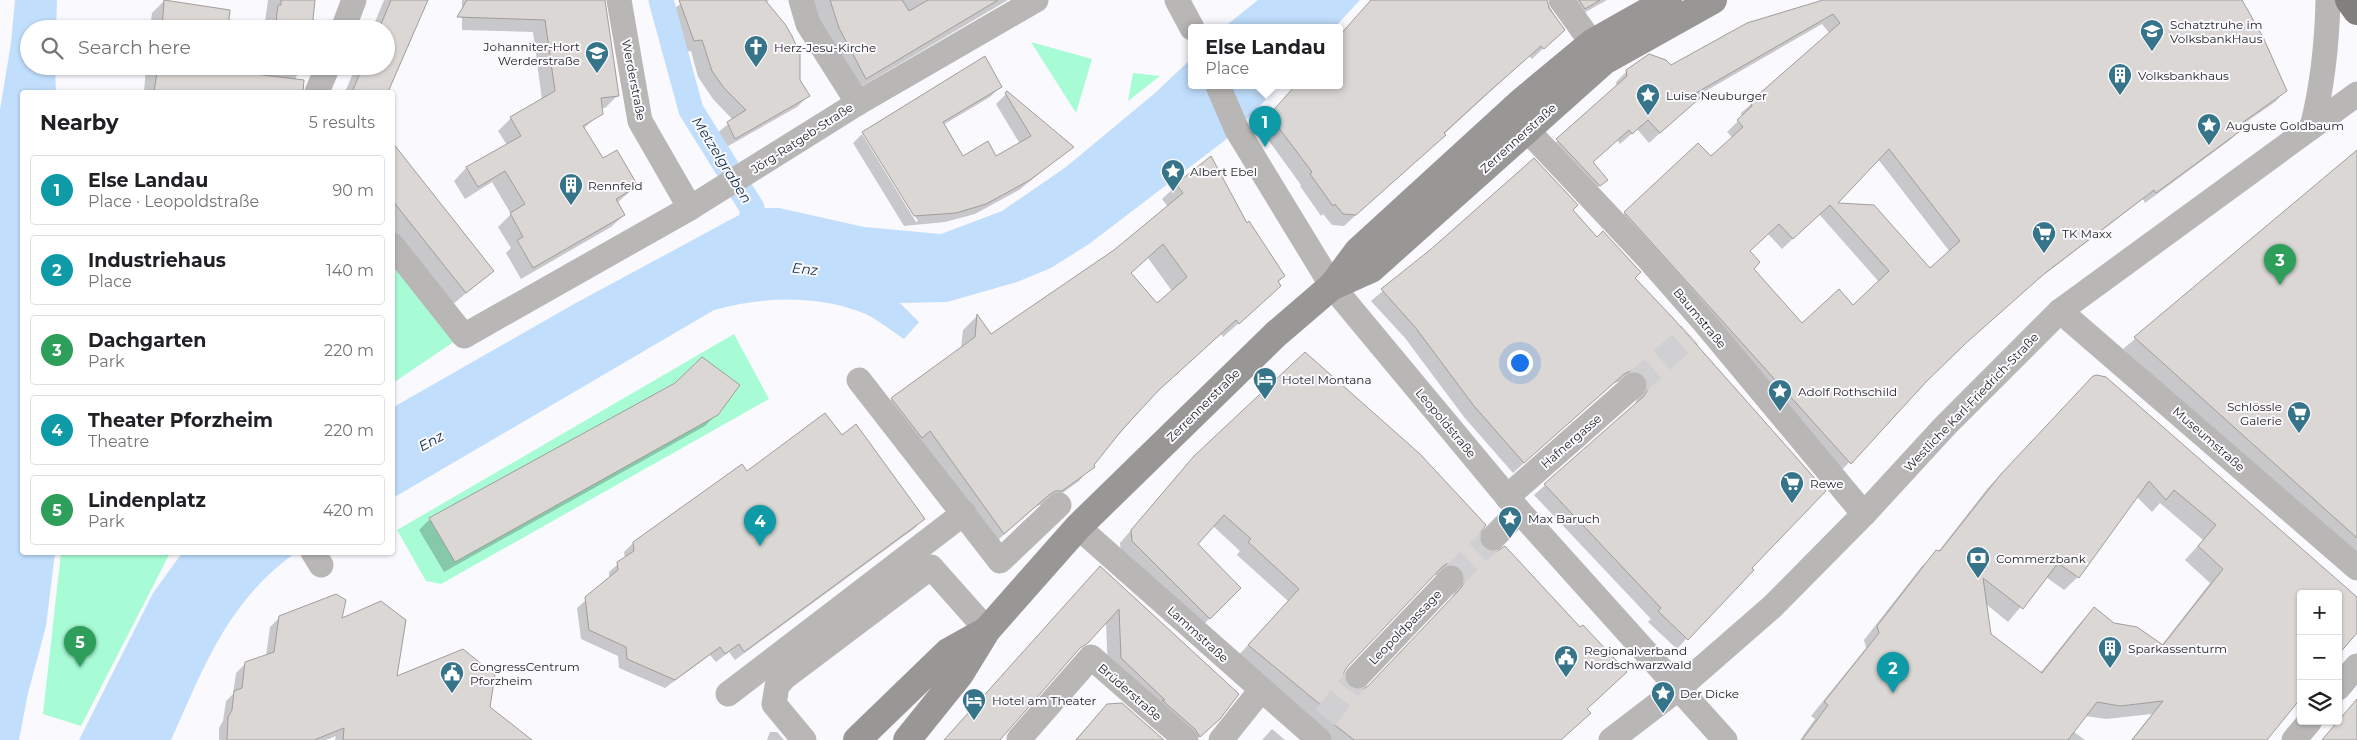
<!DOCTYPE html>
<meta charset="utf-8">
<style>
body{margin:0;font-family:Montserrat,sans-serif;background:#f2f2f2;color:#202124}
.controls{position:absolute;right:15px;bottom:15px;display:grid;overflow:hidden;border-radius:5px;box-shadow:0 1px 4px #0004}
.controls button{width:45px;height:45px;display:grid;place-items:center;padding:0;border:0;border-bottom:1px solid #e0e0e0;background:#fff;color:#202124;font:25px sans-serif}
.you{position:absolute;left:1519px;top:362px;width:18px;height:18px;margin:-12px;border:4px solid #fff;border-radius:50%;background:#1a73e8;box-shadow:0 0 0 8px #1a73e833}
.badge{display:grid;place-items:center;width:32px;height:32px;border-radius:50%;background:#db2777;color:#fff;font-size:16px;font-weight:700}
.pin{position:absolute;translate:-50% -41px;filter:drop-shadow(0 1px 2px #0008)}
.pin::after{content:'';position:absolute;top:26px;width:18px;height:15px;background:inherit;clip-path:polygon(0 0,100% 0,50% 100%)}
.popup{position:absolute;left:1188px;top:24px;width:155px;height:65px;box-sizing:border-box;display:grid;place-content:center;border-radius:5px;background:#fff;filter:drop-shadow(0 1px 4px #0005);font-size:16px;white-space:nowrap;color:#757577}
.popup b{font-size:19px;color:#202124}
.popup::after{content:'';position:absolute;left:50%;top:100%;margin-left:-10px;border:10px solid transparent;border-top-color:#fff}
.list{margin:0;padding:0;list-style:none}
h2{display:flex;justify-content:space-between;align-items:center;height:65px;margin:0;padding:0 20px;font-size:21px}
h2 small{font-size:16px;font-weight:400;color:#757577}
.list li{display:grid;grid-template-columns:32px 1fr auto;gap:15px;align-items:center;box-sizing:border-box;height:70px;margin:0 10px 10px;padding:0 10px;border:1px solid #e0e0e0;border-radius:5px}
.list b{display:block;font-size:19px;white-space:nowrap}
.list p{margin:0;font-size:16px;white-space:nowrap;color:#757577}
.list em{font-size:16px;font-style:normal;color:#757577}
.icon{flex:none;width:28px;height:28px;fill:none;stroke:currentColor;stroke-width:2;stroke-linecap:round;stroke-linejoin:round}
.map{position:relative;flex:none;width:2357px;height:740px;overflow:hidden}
.search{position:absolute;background:#fff;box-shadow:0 1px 4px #0004;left:20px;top:20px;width:375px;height:55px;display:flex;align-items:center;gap:12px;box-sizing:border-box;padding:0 18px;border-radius:28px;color:#757577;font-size:19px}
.panel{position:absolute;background:#fff;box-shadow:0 1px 4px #0004;left:20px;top:90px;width:375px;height:465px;border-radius:5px}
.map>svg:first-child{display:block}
.green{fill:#a8fcd5}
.water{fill:#c1defc}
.shadow{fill:#0003;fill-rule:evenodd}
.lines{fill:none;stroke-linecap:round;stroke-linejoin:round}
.canal{stroke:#c1defc;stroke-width:25}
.building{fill:#dad7d4;stroke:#a09d9a;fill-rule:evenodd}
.street-tunnel{stroke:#d0cfd2;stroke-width:25;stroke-dasharray:25 12;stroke-linecap:butt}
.street{stroke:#b9b7b6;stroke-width:25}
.secondary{stroke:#999696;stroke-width:28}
.primary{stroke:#837f7e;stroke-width:28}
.labels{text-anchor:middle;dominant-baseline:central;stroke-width:4;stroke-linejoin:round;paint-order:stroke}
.poi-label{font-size:12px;fill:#272628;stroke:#faf9fd;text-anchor:start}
.street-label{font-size:12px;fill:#272628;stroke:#faf9fd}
.water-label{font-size:14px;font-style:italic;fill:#0c2b47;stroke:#faf9fd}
</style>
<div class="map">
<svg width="2357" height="740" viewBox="0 0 2357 740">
<rect width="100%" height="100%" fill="#faf9fd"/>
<g class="green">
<path d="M1031 42 1092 59 1076 113Z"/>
<path d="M1133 73 1160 76 1128 101Z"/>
<path d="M392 252 461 337 393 383H392Z"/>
<path d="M734 334 769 399 441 584 426 581 397 530Z"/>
<path d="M61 553H170L81 726 43 714Z"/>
</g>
<g class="water">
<path d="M15 0H57L56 29H29V66H55L56 92H22V552L55 553 46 626 28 693 19 740H0V110L11 43Z"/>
<path d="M1258 0H1360L1334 28H1223Z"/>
<path d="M1191 59V86H1280L1224 141 1089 244 1051 268 1017 282 947 302 900 303 919 322 904 339C890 330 874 316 858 311 812 295 760 297 714 310L393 498 392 408 574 304 752 208H779L864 227 941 234 1002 211 1066 167 1155 93Z"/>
<path d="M182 553H295C227 602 204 667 171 740H79L153 593Z"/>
</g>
<g class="shadow">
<path d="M268 0H313L309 29H264Z"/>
<path d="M384 0H426L388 92H345L356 66H386V29H372Z"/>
<path d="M462 0H604L618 95 605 108H601V113L583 129 603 160 636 186 617 203 624 215 611 227 521 279 506 253 511 248 498 227 511 214 492 182 465 199 454 181 466 168 507 145 498 131 511 118 542 100 533 32 462 30Z"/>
<path d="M685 0H769L766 3 797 49 800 64 799 80 809 95 797 107 723 149 716 134 733 120 713 99 698 77 691 51 683 52 668 14Z"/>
<path d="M812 0H1008L852 92 825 42Z"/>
<path d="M1373 0H1546L1563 30 1532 59 1529 56 1344 226 1332 225 1323 214 1321 216 1300 186 1301 185 1259 127 1296 86H1339V38Z"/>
<path d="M1557 0H1607L1573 19Z"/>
<path d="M1836 0H2241L2285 91 2275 102 2239 127 2241 129 2230 140 2145 203 2143 199 2032 284 1953 354 1839 473 1614 223 1625 213 1711 157 1733 138 1727 132 1742 117 1741 113 1830 34 1822 24 1697 96 1688 108 1649 143 1637 129 1620 144 1617 140 1591 163 1606 180 1595 190 1546 151 1617 87 1616 82 1627 71 1670 66ZM1878 159 1950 252 1930 270 1835 204ZM1819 214 1879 282 1853 306 1802 324 1752 269 1748 252 1768 234 1782 249Z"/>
<path d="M164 1 226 29H150L152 13Z"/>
<path d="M985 58 1000 87 990 97 943 125 963 158H996L1020 144 996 104 1007 93 1072 147 1019 190 975 214 945 222 904 226 853 143 862 134 916 222 918 221 865 134H862Z"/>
<path d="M146 66H222L221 71 259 76 260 66H302L288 92H144Z"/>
<path d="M392 144 492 271 451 306 392 232Z"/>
<path d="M2357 152V559L2123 349Z"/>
<path d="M1177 185 1246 224 1283 276 1265 300 1223 337 1221 334 1152 396 1079 481 1046 505H1039L1033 509 989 548 878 413 892 399 961 348 963 330 977 316 991 336 1114 251 1168 207 1162 199ZM1148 258 1172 291 1157 305 1130 273Z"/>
<path d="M1571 210 1634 279 1750 568 1677 649 1648 622 1651 619 1534 495 1635 405 1638 394 1620 381 1612 384 1513 473 1464 417 1405 338 1371 301 1430 251Z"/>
<path d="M2080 391 2357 599V632L2338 594H2301L2265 740H2131L2152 714 2106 719 2085 716 2073 731 2085 740H1800L1815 719 1811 716 1866 648 1864 640 1922 566 1938 552 1987 489ZM2136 496 2152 512 2160 503 2203 540 2185 560 2210 583 2161 646 2113 624 2094 609 2081 622 2040 673 1990 635 1986 604 2008 622 2046 577 2064 590 2078 577Z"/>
<path d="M717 414 705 426 444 572 419 530 430 519Z"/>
<path d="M841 437 923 519 915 528 735 660 729 652 716 662 710 655 665 688 619 668 618 656 581 639 577 608 609 579V572L625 558 624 552 633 543 747 473Z"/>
<path d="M1194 457 1478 535V542L1586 709 1561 740H1327L1237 657 1288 601 1237 555 1240 551 1213 526 1196 544 1240 588 1198 630 1121 552 1120 543ZM1434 575H1442L1454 586V593L1450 601 1368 688 1355 691 1347 687 1343 680V673L1347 665Z"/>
<path d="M1100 567 1219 718 1196 740 1108 672 1106 622 1068 659 997 740H945Z"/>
<path d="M280 617 340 620 396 678 489 707 530 740H335L336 736 326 740H219V728L223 721 226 701 233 694 236 673 246 663 266 656 270 627Z"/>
<path d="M1107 705 1162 740H1075Z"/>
<path d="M1272 729 1285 740H1262Z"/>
<path d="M770 732H777L784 740H767Z"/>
</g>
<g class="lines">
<path class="canal" d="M661 0 691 110 752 208V241"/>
</g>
<g class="building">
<path d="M164 0 230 10 228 29H162Z"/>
<path d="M281 0H315L312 29H275L278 5H281Z"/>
<path d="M391 0H428L388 92H352L363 66H386V29H379Z"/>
<path d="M467 0H605L619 96 601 98 603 114 583 126 603 158 617 150 638 186 616 199 625 215 533 268 517 240 523 237 510 213 525 204 505 171 478 187 466 167 521 136 510 117 555 91 545 20 457 17Z"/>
<path d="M679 0H765L785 24 792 36 800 54V80L810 96 735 139 727 122 746 110 724 88 712 71 702 40 694 41Z"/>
<path d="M830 0H902L909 11 928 0H998L866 79 839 28Z"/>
<path d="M1371 0H1547L1549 8 1565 30 1544 49 1541 46 1491 90 1444 133 1446 135 1356 215 1343 214 1335 204 1333 206 1310 174 1312 172 1269 115 1295 86H1339V36Z"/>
<path d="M1579 0H1600L1585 9Z"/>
<path d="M1823 0H2242L2263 37 2287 91 2239 125 2243 129 2156 193 2154 190 2044 274 1965 344 1926 382 1851 464 1624 212 1698 143 1711 156 1743 127 1737 120 1752 106 1751 101 1840 23 1833 14 1696 93 1700 98 1660 133 1648 120 1632 134 1629 130 1593 162 1608 180 1600 186 1556 139 1627 76 1626 70 1649 54 1666 60 1671 65 1747 23ZM1889 149 1960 241 1930 268 1874 205 1838 203ZM1830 205 1889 271 1853 305 1839 289 1802 323 1754 269 1760 262 1750 251 1779 224 1793 239Z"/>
<path d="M985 56 1002 87 943 122 963 156 988 141 996 156 1031 136 1005 93 1007 91 1074 147 1030 180 986 204 956 213 914 216 862 132Z"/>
<path d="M158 66H189L304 80 303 92H154Z"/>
<path d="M392 142 494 271 466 293 392 200Z"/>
<path d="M2357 150V538L2134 337Z"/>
<path d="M1211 156 1247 223 1249 221 1285 276 1278 281 1281 286 1239 324 1236 320 1159 390 1122 430 1094 465 1095 467 1062 491H1055L1049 495 1004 534 930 431 922 438 891 398 975 337 977 314 991 334 1114 250 1183 193 1176 184ZM1163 244 1187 277 1157 303 1131 273Z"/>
<path d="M1534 158 1578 205 1573 210 1597 237 1603 231 1636 267 1641 272 1635 278 1673 318 1826 491 1752 568 1754 570 1688 640 1658 611 1661 608 1544 484 1644 396 1648 389V382L1645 376 1638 371H1631L1624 374 1524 463 1474 406 1415 327 1381 289 1430 250Z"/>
<path d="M1305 352 1420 454 1486 525 1479 535V542L1483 548 1489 552H1496L1505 546 1580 627 1583 625 1627 672 1587 709 1591 713 1561 740H1354L1317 711 1322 706 1248 645 1299 589 1248 542 1251 539 1224 515 1198 544 1241 588 1210 619 1132 541 1131 530 1194 456ZM1446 564H1455L1461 568 1465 574V581L1461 588 1368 686 1362 690H1354L1348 687 1344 680V672L1348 666 1441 568Z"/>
<path d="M702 357 740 385 718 415 455 562 429 518 675 383Z"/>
<path d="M2097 375 2106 377 2357 597V633L2338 655V594H2301V698L2267 740H2132L2163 701 2120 706 2097 702 2068 740H1802L1828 705 1824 702 1879 633 1877 626 1936 550 1940 551 2001 474 2093 376ZM2149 481 2166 500 2174 490 2216 525 2198 546 2223 569 2163 645 2137 627 2114 623 2094 607 2042 673 1991 634 1983 578 2023 609 2058 563 2079 578Z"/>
<path d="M825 413 842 435 856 424 925 519 744 652 739 644 725 654 720 647 675 680 627 659 626 647 589 630 585 597 618 570 617 562 634 551 633 542 742 464 747 471Z"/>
<path d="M1100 566 1239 694 1220 719 1200 737 1195 729 1162 700H1165L1121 658 1119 609 1088 643 1080 648 1000 740H944Z"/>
<path d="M336 594 346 600 342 618 381 601 406 620 397 676 463 649 495 675 490 707 532 740H343L344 728 314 740H227L228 717 232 710 234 691 242 688 245 662 274 652 279 616Z"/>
<path d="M2357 699V740H2322L2338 721Z"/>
<path d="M1122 703 1164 740H1076L1107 704Z"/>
</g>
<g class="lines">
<g class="street-tunnel">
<path d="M1634 385 1690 335"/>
<path d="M1451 578 1493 538"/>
<path d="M1325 718 1358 676"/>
</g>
<g class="street">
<path d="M619 0 640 121 690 208"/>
<path d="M801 0 808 24 858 103"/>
<path d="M1177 0 1192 28"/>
<path d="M1561 0 1592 43"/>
<path d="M343 29 354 0"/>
<path d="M1218 86 1237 130 1332 286 1519 511 1725 740"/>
<path d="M317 92 328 66"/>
<path d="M2312 127C2323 84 2327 44 2328 0"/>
<path d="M1527 130 1647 257 1704 322 1864 514"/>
<path d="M392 245 464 336 690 208 858 103 1036 0"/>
<path d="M2060 311 2357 568"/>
<path d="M859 380 1000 561 1059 505"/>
<path d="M1507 497 1634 385"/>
<path d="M1078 527 1319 740"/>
<path d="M1493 538 1519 511"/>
<path d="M313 552 321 565"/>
<path d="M1358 676 1451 578"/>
<path d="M2338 688 2357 666"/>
<path d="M728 694 964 513"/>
<path d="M804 740 774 704 777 686 785 677 931 567 987 630"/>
<path d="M1020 740 1019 739 1091 657 1186 740"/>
<path d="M1221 740 1261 690"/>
<path d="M1611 740 1679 688 1772 607 1864 514 1945 426 2060 311 2357 94"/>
<path d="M2294 740 2310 721"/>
</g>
<g class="secondary">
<path d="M1333 286 1371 269 1604 61 1713 0"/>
<path d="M857 740 948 652 984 632"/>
<path d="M907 740 960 674 987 630 1078 527 1276 334 1332 286 1358 251 1521 102 1592 43 1668 0"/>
</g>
<path class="primary" d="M2349 0 2357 11"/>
</g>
<defs>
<g id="school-pin" transform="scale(1.25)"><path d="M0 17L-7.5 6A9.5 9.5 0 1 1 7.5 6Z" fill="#36748a" stroke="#faf9fd"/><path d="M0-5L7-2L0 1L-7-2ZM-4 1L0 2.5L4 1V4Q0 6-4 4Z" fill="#fff"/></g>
<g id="church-pin" transform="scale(1.25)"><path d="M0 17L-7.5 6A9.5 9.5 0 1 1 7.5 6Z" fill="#36748a" stroke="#faf9fd"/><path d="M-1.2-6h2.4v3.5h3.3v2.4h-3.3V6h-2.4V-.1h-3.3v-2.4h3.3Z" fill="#fff"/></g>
<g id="building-pin" transform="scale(1.25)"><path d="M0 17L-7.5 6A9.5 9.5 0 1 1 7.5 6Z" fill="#36748a" stroke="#faf9fd"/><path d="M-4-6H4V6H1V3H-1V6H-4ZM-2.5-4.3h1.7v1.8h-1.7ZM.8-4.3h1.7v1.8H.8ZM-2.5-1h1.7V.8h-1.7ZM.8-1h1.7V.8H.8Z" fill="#fff"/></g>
<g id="sight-pin" transform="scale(1.25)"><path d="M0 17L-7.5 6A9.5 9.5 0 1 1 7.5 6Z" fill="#36748a" stroke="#faf9fd"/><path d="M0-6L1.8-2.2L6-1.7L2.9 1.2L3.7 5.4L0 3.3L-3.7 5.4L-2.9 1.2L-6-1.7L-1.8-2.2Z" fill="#fff"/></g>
<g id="supermarket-pin" transform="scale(1.25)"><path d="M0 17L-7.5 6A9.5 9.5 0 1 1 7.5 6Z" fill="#36748a" stroke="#faf9fd"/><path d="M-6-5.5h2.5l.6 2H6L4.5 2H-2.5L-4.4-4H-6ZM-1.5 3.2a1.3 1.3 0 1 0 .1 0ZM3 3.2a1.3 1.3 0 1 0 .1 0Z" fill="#fff"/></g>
<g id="hotel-pin" transform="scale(1.25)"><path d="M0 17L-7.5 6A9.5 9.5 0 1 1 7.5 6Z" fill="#36748a" stroke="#faf9fd"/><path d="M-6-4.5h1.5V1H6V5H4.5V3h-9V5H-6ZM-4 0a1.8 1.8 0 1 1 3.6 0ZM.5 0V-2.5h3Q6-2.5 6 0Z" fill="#fff"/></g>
<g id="bank-pin" transform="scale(1.25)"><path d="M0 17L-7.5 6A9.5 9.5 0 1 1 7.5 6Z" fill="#36748a" stroke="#faf9fd"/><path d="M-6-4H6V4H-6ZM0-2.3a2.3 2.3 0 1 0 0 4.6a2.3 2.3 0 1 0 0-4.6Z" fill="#fff"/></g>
<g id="civic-pin" transform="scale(1.25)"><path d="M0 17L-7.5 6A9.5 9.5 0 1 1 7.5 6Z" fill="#36748a" stroke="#faf9fd"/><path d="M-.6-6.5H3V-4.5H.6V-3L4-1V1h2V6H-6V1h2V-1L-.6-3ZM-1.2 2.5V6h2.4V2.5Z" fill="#fff"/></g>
</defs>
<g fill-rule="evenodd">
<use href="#school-pin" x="2152" y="31"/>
<use href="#church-pin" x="756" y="47"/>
<use href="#school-pin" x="597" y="53"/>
<use href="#building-pin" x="2120" y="75"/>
<use href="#sight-pin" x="1648" y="95"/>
<use href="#sight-pin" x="2209" y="125"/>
<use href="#sight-pin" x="1173" y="171"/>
<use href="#building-pin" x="571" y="185"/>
<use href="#supermarket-pin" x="2044" y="233"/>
<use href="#hotel-pin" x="1265" y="379"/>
<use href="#sight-pin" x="1780" y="391"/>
<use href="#supermarket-pin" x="2299" y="413"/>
<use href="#supermarket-pin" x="1792" y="483"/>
<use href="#sight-pin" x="1510" y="518"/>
<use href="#bank-pin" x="1978" y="558"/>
<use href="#building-pin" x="2110" y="648"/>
<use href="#civic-pin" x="1566" y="657"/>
<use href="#civic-pin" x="452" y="673"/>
<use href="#sight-pin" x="1663" y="693"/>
<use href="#hotel-pin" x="974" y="700"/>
</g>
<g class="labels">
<g class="poi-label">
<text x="2170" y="24">Schatztruhe im<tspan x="2170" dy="14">VolksbankHaus</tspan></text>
<text x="580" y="46" text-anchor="end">Johanniter-Hort<tspan x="580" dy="14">Werderstraße</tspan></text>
<text x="774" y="47">Herz-Jesu-Kirche</text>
<text x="2138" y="75">Volksbankhaus</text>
<text x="1666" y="95">Luise Neuburger</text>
<text x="2226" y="125">Auguste Goldbaum</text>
<text x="1190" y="171">Albert Ebel</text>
<text x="588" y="185">Rennfeld</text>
<text x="2062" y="233">TK Maxx</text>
<text x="1282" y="379">Hotel Montana</text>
<text x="1798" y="391">Adolf Rothschild</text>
<text x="2282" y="406" text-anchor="end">Schlössle<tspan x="2282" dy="14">Galerie</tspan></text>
<text x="1810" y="483">Rewe</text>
<text x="1528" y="518">Max Baruch</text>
<text x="1996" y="558">Commerzbank</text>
<text x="2128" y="648">Sparkassenturm</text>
<text x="1584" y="650">Regionalverband<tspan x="1584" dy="14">Nordschwarzwald</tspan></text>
<text x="470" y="666">CongressCentrum<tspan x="470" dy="14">Pforzheim</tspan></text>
<text x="1680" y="693">Der Dicke</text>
<text x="992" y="700">Hotel am Theater</text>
</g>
<g class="street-label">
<text transform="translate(634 80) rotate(79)">Werderstraße</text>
<text transform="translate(802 138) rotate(-33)">Jörg-Ratgeb-Straße</text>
<text transform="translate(1518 138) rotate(-42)">Zerrennerstraße</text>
<text transform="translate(1700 318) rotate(50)">Baumstraße</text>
<text transform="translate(1971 402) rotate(-46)">Westliche Karl-Friedrich-Straße</text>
<text transform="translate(1203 405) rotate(-45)">Zerrennerstraße</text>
<text transform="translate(1446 423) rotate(50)">Leopoldstraße</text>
<text transform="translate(2209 439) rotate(41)">Museumstraße</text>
<text transform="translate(1571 441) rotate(-41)">Hafnergasse</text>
<text transform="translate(1405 627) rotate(-46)">Leopoldpassage</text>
<text transform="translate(1198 634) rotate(42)">Lammstraße</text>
<text transform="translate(1130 692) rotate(41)">Brüderstraße</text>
</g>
<g class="water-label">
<text transform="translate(722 160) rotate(58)">Metzelgraben</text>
<text transform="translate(805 269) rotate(6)">Enz</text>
<text transform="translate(431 441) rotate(-29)">Enz</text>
</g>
</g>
</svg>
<div class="controls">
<button>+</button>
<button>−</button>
<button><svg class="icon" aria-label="layers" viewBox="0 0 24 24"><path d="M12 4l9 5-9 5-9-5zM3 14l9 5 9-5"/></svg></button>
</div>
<div class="you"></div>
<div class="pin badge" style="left:1265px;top:147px;background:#0f9aa8">1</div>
<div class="popup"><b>Else Landau</b>Place</div>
<div class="pin badge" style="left:1893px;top:693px;background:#0f9aa8">2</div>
<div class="pin badge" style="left:2280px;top:285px;background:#2e9e5b">3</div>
<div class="pin badge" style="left:760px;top:546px;background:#0f9aa8">4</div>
<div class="pin badge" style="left:80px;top:667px;background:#2e9e5b">5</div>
<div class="search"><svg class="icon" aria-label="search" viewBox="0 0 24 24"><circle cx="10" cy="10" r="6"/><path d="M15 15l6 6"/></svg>Search here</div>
<section class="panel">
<h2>Nearby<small>5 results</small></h2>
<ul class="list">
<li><span class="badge" style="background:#0f9aa8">1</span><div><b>Else Landau</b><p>Place · Leopoldstraße</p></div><em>90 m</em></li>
<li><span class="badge" style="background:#0f9aa8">2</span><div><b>Industriehaus</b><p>Place</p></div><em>140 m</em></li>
<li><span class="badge" style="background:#2e9e5b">3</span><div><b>Dachgarten</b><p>Park</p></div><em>220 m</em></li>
<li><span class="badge" style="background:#0f9aa8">4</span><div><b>Theater Pforzheim</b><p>Theatre</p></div><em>220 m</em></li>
<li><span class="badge" style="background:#2e9e5b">5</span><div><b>Lindenplatz</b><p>Park</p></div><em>420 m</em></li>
</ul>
</section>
</div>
